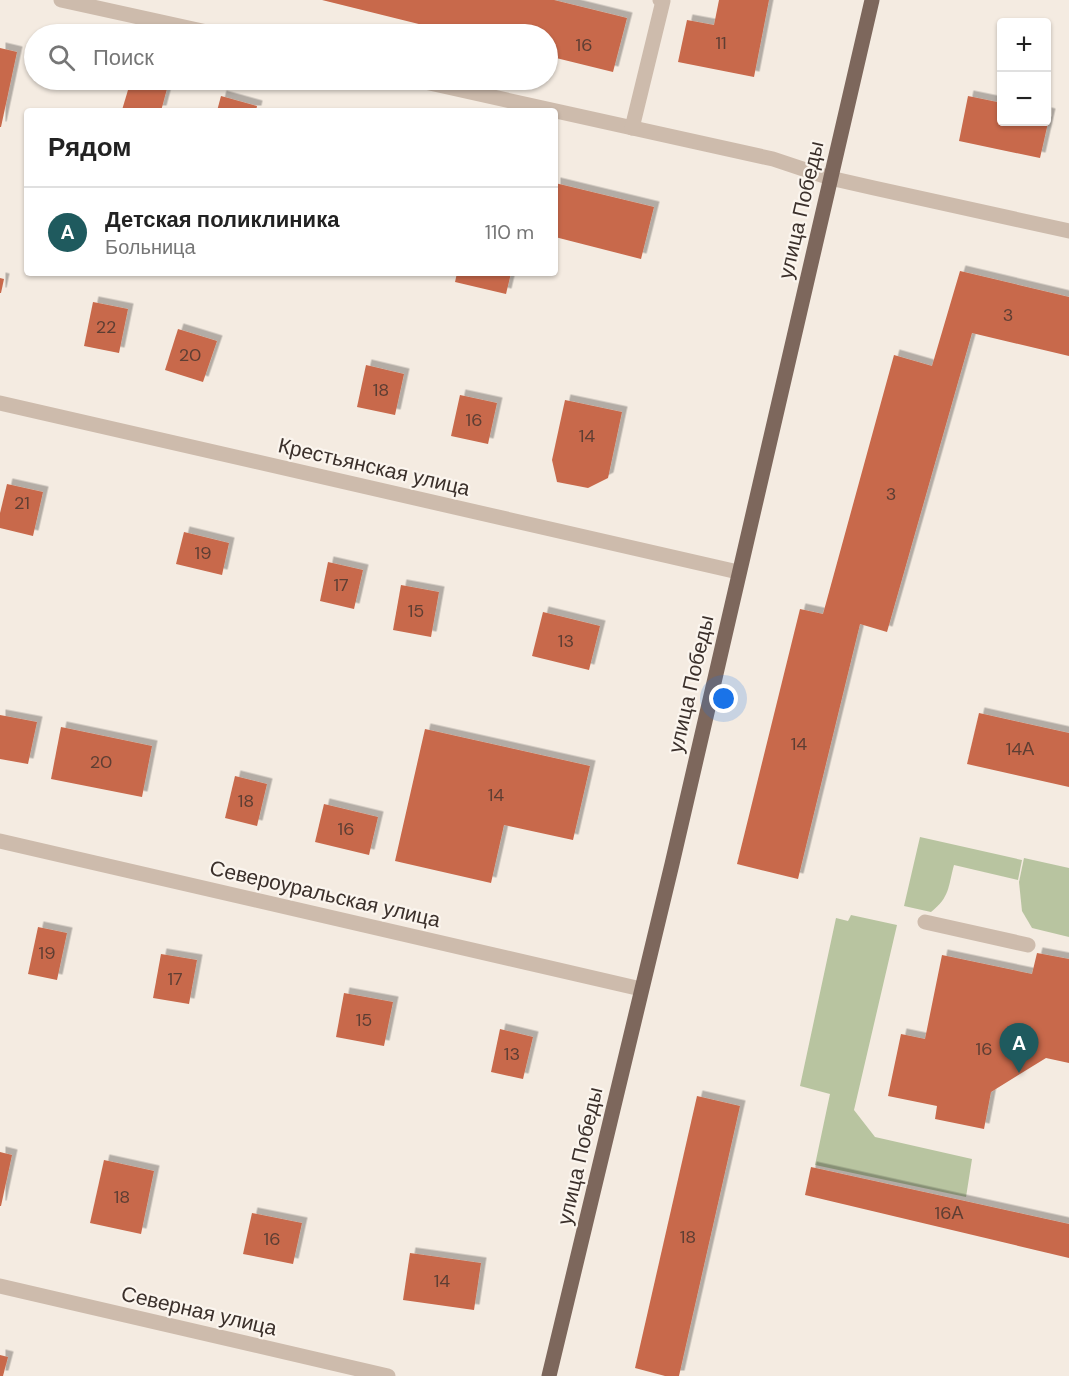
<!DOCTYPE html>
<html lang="ru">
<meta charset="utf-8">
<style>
body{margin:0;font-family:"DM Sans",sans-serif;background:#f2f2f2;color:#222}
.controls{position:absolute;right:18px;top:18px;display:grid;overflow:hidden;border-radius:6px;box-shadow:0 2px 4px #0004}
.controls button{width:54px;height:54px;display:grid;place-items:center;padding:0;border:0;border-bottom:2px solid #e0e0e0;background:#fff;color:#222;font:30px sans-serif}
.you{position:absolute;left:724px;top:699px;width:21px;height:21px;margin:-15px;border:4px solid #fff;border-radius:50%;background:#1a73e8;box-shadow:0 0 0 9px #1a73e833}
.badge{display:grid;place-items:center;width:39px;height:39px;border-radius:50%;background:#1f5a5e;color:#fff;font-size:20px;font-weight:700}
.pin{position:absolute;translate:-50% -50px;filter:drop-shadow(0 2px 3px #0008)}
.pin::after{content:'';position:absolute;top:32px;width:21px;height:18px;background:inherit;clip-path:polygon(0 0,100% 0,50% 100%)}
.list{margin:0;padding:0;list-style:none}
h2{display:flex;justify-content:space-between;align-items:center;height:78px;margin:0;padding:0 24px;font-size:26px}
h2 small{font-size:20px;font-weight:400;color:#767676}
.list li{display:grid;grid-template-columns:39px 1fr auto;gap:18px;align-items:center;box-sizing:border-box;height:90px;padding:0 24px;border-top:2px solid #e0e0e0}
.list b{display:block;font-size:22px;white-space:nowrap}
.list p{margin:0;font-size:20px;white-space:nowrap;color:#767676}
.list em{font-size:20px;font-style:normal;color:#767676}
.icon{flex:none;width:33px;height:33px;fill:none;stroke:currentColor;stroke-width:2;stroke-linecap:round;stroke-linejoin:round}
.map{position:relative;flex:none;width:1069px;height:1376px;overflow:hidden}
.search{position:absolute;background:#fff;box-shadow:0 2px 4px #0004;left:24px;top:24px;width:534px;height:66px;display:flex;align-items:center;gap:15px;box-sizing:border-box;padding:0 21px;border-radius:33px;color:#767676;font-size:22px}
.panel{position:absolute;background:#fff;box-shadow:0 2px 4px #0004;left:24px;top:108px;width:534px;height:168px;border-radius:6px}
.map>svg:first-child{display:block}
.green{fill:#b8c4a0}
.building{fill:#c8694b;filter:url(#shadow)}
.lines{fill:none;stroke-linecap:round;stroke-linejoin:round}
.minor{stroke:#cdbbac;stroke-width:15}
.major{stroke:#7d675c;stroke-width:15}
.labels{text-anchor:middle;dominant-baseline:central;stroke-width:4.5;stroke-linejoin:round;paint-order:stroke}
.number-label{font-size:18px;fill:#5e3e33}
.street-label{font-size:21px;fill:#3b302b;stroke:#fbf5ee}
</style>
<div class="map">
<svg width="1069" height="1376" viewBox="0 0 1069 1376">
<defs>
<filter id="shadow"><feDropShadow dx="5.5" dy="-5.5" stdDeviation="0" flood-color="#0004"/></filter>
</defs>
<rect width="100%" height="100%" fill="#f4ebe1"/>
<g class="green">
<path d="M920 837 1022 860 1018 880 954 865C948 887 950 897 931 912L904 906Z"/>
<path d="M1024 858 1069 868V937L1032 928 1022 911 1019 882Z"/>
<path d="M851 915 897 925 854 1110 875 1137 972 1159 966 1197 815 1165 830 1094 800 1086 836 918 848 921Z"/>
</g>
<g class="building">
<path d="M322 0H554L627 18 613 72 548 56V34H459Z"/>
<path d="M719 0H769L754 77 678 62 687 20 714 25Z"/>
<path d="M0 48 17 52 1 127H0Z"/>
<path d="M131 80H147L168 85 161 111 122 110Z"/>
<path d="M221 96 257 106 256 111H217Z"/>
<path d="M968 96 1002 103V122H1046V113L1050 114 1040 158 959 141Z"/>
<path d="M555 183 654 207 641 259 555 237Z"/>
<path d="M960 271 1069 297V356L972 333 887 632 860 624 798 879 737 864 800 609 823 614 894 355 932 366Z"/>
<path d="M457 273H511L506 294 455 282Z"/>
<path d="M0 278 4 279 1 293H0Z"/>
<path d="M93 302 128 309 119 353 84 346Z"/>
<path d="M178 329 217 341 203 382 165 370Z"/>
<path d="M366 365 404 374 395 415 357 407Z"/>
<path d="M460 395 497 403 488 444 451 436Z"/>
<path d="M565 400 622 412 608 478 588 488 557 482 552 460Z"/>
<path d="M7 484 43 492 33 536 0 528V513Z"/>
<path d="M184 532 229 543 222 575 176 564Z"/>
<path d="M328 562 363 570 354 609 320 601Z"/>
<path d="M401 585 439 592 431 637 393 630Z"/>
<path d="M543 612 600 626 589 670 532 656Z"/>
<path d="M979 713 1069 733V787L967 764Z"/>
<path d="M0 715 37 722 28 764 0 759Z"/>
<path d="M61 727 152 746 142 797 51 779Z"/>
<path d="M425 729 590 766 573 840 504 825 491 883 395 861Z"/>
<path d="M235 776 267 784 257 826 225 818Z"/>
<path d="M324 804 378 817 369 855 315 842Z"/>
<path d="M38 927 67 933 57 980 28 974Z"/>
<path d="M1037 953 1069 959V1063L1046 1058 991 1092 984 1129 935 1119 937 1106 888 1096 901 1034 925 1039 942 955 1032 974Z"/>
<path d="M161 954 197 960 189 1004 153 998Z"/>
<path d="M344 993 393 1002 384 1046 336 1037Z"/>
<path d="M500 1029 533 1037 523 1079 491 1072Z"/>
<path d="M697 1096 740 1106 679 1376H665L635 1368Z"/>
<path d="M0 1152 12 1155 1 1206H0Z"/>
<path d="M104 1160 154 1171 141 1234 90 1223Z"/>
<path d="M811 1167 1069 1224V1258L805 1195Z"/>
<path d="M252 1213 302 1223 293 1264 243 1254Z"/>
<path d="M410 1253 481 1263 474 1310 403 1300Z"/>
<path d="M0 1355 8 1357 3 1376H0Z"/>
</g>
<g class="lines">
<g class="minor">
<path d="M61 0 216 34"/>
<path d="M416 80 773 159 830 178 874 188 1069 231"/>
<path d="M632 128 663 1 660 0"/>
<path d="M0 403 738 572"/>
<path d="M0 841 641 989"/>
<path d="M925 922 1028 945"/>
<path d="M0 1286 388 1376"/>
</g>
<path class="major" d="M549 1376 672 864 872 0"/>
</g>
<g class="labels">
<g class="number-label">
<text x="721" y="43">11</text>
<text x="584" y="45">16</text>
<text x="1008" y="315">3</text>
<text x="106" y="327">22</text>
<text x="190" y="355">20</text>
<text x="381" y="390">18</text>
<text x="474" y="420">16</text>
<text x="587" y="436">14</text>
<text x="891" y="494">3</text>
<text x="22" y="503">21</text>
<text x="203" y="553">19</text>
<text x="341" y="585">17</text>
<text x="416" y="611">15</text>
<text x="566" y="641">13</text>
<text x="799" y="744">14</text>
<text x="1020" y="749">14А</text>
<text x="101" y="762">20</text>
<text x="496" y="795">14</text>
<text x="246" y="801">18</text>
<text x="346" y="829">16</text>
<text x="47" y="953">19</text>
<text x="175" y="979">17</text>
<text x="364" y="1020">15</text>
<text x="984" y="1049">16</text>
<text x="512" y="1054">13</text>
<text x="122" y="1197">18</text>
<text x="949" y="1213">16А</text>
<text x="688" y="1237">18</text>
<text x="272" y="1239">16</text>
<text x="442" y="1281">14</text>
</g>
<g class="street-label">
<text transform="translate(801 210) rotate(-77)">улица Победы</text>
<text transform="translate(374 467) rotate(13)">Крестьянская улица</text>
<text transform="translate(691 684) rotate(-77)">улица Победы</text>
<text transform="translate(325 894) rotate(13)">Североуральская улица</text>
<text transform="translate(580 1156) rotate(-77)">улица Победы</text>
<text transform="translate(199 1311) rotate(13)">Северная улица</text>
</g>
</g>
</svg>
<div class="controls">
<button>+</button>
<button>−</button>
</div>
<div class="you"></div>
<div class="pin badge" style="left:1019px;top:1073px">A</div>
<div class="search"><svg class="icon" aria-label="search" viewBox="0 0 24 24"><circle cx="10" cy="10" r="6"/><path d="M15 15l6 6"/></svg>Поиск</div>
<section class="panel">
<h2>Рядом<small></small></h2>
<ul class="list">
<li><span class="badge">A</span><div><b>Детская поликлиника</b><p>Больница</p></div><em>110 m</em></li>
</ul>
</section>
</div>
